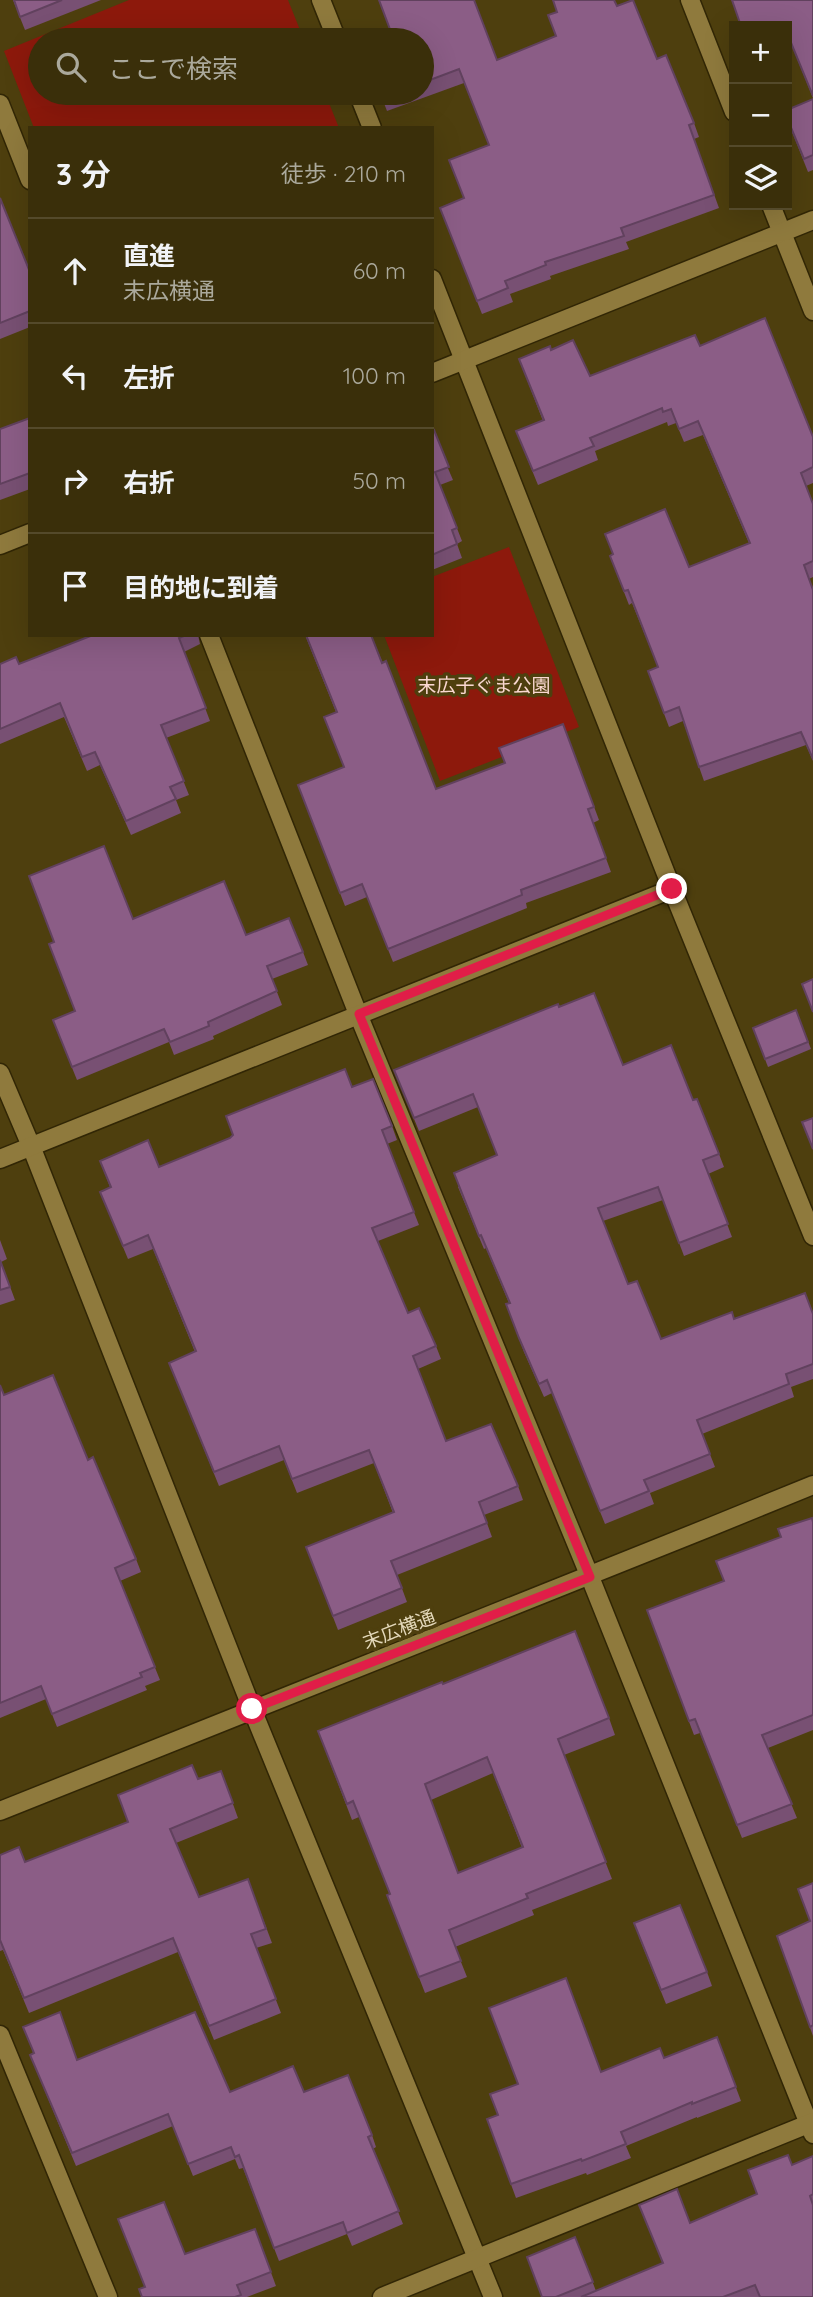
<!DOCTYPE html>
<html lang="ja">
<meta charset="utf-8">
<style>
body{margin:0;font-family:Quicksand,"Noto Sans JP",sans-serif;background:#413713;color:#f1f3f6}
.controls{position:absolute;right:21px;top:21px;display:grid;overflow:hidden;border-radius:0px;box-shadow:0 7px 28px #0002}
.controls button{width:63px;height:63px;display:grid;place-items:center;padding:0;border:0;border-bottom:2px solid #544a2b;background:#3a2f0a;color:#f1f3f6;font:35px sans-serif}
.stop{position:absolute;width:21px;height:21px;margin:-16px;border:5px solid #e11d48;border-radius:50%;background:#fff}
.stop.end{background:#e11d48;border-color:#fff;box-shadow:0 2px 7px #0008}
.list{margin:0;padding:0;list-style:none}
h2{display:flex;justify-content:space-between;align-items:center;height:91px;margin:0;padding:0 28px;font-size:30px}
h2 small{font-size:23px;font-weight:400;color:#aba99c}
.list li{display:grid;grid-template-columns:46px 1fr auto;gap:21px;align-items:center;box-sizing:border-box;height:105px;padding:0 28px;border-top:2px solid #544a2b}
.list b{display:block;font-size:26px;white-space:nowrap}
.list p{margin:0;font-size:23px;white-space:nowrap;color:#aba99c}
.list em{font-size:23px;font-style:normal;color:#aba99c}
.icon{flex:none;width:38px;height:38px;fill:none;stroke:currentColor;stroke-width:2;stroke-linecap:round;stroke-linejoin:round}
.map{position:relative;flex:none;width:813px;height:2297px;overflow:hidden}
.search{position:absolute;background:#3a2f0a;box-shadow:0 7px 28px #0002;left:28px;top:28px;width:406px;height:77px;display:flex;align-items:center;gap:18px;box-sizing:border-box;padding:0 24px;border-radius:38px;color:#aba99c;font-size:26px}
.panel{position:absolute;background:#3a2f0a;box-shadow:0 7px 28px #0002;left:28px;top:126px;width:406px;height:511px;border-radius:0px}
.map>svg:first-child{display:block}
.park{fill:#8d190c}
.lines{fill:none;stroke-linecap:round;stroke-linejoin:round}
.minor-casing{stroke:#312605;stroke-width:21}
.tertiary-casing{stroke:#312605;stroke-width:21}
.minor{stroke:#8f7a3d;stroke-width:18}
.tertiary{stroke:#8f7a3d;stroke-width:18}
.wall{fill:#785073;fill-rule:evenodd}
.building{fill:#8b5d86;stroke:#61415e;stroke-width:2;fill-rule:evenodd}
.route{stroke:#e11d48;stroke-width:9}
.labels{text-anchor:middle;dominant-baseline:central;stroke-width:7;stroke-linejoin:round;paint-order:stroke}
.park-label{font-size:19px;fill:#fad8d1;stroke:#4e3f0e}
.street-label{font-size:19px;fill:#e4d9bb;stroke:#4e3f0e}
</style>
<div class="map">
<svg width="813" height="2297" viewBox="0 0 813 2297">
<rect width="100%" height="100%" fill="#4e3f0e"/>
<g class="park">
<path d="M129 0H288L304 40H40V93H325L339 128H34L4 51Z"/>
<path d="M509 547 579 727 440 781 384 635H432V577Z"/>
</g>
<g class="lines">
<g class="minor-casing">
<g id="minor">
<path d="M321 0 337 40"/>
<path d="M690 0 734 112"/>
<path d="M358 93 372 128"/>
<path d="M0 104 30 180"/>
<path d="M771 205 813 311"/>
<path d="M432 279 672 889 813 1236"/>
<path d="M432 373 813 220"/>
<path d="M0 545 30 533"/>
<path d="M209 635 358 1014 590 1577 813 2134"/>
<path d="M0 1073 31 1146 252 1709 493 2297"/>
<path d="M0 1159 672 889"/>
<path d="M0 2035 108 2297"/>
<path d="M382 2297 813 2122"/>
</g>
</g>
<g class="tertiary-casing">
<path id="tertiary" d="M0 1811C271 1702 543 1596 813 1485"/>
</g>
<use href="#minor" class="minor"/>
<use href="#tertiary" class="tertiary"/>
</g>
<g class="wall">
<path d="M13 0H101L25 30Z"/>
<path d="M813 0V98L792 46 787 48V26Z"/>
<path d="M617 6 657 59 694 123 699 137 694 139 719 208 626 242 629 249 550 276 551 279 510 294 513 302 482 314 440 208 464 199 489 145 464 83 387 111 380 93H422V40L497 60 556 36Z"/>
<path d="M813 99V170L808 172 787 119Z"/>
<path d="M0 198 30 272V327L0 339Z"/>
<path d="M700 346 813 437V483L806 486 813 504V577L809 579 813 590V761L806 745 704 781 683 721 669 727 648 671 658 667 632 603 629 605 610 556 689 567 749 543 703 435 684 442 676 423 668 426 667 422 595 451 598 460 538 485 516 431 543 421 519 359 551 350 590 376Z"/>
<path d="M30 418V489L0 500V429Z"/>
<path d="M432 431 453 480 440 485 462 541 457 544 462 558 432 570Z"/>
<path d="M93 635H198L200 644 184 652 210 721 166 738 189 795 176 800 181 813 131 835 100 765 87 771 64 717 0 744V664H19Z"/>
<path d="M305 635H371L436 789 505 763 563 724 599 820 593 823 611 872 526 903 527 908 393 962 367 897 345 906 298 785 344 767 324 717 336 712Z"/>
<path d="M133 919 246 935 303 952 308 965 272 979 282 1005 213 1036 214 1039 174 1055 169 1042 77 1080 58 1033 75 1011Z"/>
<path d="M559 1007 623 1065 693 1100 719 1154 724 1167 708 1174 732 1237 684 1256 663 1200 603 1221 628 1284 661 1339 734 1319 813 1314V1379L791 1387 794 1397 702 1434 715 1467 650 1493 654 1504 605 1524 552 1393 544 1397 524 1352 506 1304 509 1303 486 1248 484 1249 458 1187 497 1155 478 1107 419 1131 394 1070Z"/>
<path d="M796 1010 811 1049 768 1067 753 1028Z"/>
<path d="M352 1087 392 1126 397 1140 387 1144 419 1225 378 1241 408 1313 436 1346 441 1359 418 1369 446 1441 518 1486 523 1500 484 1515 492 1537 397 1575 407 1602 338 1630 306 1547 393 1513 374 1463 297 1493 284 1460 219 1486 169 1363 195 1352 153 1249 128 1259 100 1192 110 1187 100 1161 159 1167 230 1138 233 1135Z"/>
<path d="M0 1240 7 1259 1 1262 15 1300 0 1305Z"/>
<path d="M0 1385 4 1395 88 1460 136 1559 141 1572 120 1581 160 1680 145 1686 147 1690 57 1727 46 1699 0 1718Z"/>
<path d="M813 1522V1730L768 1748 797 1818 742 1838 700 1733 694 1735 647 1610 723 1581 781 1537Z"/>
<path d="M443 1684 609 1718 615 1735 564 1755 612 1879 532 1910 534 1915 455 1947 467 1977 425 1993 387 1895 390 1894 359 1817 352 1820 324 1747ZM493 1773 522 1848 458 1873 431 1800Z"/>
<path d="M221 1771 238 1818 176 1843 199 1897 248 1879 272 1943 256 1948 281 2013 214 2040 178 1952 29 2013 3 1950 0 1951V1855L25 1862 128 1822 198 1779Z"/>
<path d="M813 1883V2036L777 1936 810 1921Z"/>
<path d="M639 1937 707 1972 712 1986 666 2004Z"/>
<path d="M23 2027 77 2060 230 2092H304L372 2135 376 2147 373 2149 403 2224 352 2246 347 2234 279 2261 243 2168 239 2169 235 2159 193 2176 173 2126 76 2166 35 2067 30 2055 34 2054Z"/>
<path d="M717 2037 741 2101 697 2118V2117L626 2146 631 2158 587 2175 586 2173 516 2198 487 2119 601 2072 664 2058Z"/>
<path d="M813 2156V2297H542L575 2237 596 2291 663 2263 639 2205 690 2223 757 2194 792 2165Z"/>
<path d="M255 2229 276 2286 247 2297H142L144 2287 185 2254Z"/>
</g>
<g class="building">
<path d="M14 0H62L20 17Z"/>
<path d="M379 0H474L497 60 556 36 548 15 557 12 553 0H614L617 6 633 0 657 59 666 55 694 123 689 125 714 195 621 228 624 236 545 262 546 265 505 281 508 288 477 301 440 208 464 198 449 160 489 145 459 69 422 83V40H394Z"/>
<path d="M732 0H813V96L787 33V26H741Z"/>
<path d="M380 93H394L382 97Z"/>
<path d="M813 99V155L804 159 787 118V110Z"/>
<path d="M0 198 30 272V311L0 323Z"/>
<path d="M765 318 813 437V467L801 473 813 504V561L804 565 813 590V759L801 732 699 767 679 707 664 713 648 671 658 667 628 590 624 591 610 556 613 554 605 534 665 509 689 567 750 543 698 421 679 429 671 409 663 412 662 408 590 438 594 446 533 471 516 431 544 420 519 359 550 346 551 350 573 340 590 376 695 335 700 346Z"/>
<path d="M30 418V473L0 484V429Z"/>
<path d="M434 430 449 467 435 472 457 528 452 530 457 544 432 555V431Z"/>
<path d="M93 635H186L179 638 206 708 161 725 184 781 170 787 176 799 126 821 95 752 82 757 60 703 0 729V664L16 657 19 664Z"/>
<path d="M306 635H371L382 663 386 661 436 789 505 763 499 748 563 724 594 807 588 809 606 858 521 890 522 895 388 949 362 884 340 893 298 785 344 767 324 717 337 712Z"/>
<path d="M104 846 133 919 224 881 246 935 289 918 303 952 267 966 277 991 208 1022 209 1026 170 1042 164 1029 72 1067 53 1020 75 1011 49 944 54 942 29 876Z"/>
<path d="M813 979V1012L802 984Z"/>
<path d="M594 993 623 1065 671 1045 693 1100 697 1099 719 1154 703 1160 728 1224 679 1243 658 1187 598 1208 628 1284 637 1281 661 1339 732 1312 734 1319 805 1293 813 1314V1364L786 1374 789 1384 697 1420 710 1454 644 1480 649 1491 600 1511 547 1380 539 1384 519 1338 506 1304 510 1303 481 1235 479 1236 454 1173 497 1155 473 1094 414 1118 394 1070 558 1004 559 1007Z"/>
<path d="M796 1010 808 1042 765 1059 753 1028Z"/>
<path d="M345 1069 352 1087 373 1079 392 1126 382 1130 414 1212 372 1228 408 1313 419 1308 436 1346 413 1356 446 1441 491 1424 518 1486 479 1502 487 1523 391 1561 402 1588 333 1616 306 1547 394 1512 369 1450 292 1479 279 1446 214 1472 169 1363 196 1351 148 1235 123 1246 100 1192 111 1187 100 1161 148 1140 159 1167 230 1138 233 1135 226 1116Z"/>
<path d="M813 1118V1149L802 1122Z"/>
<path d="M0 1260 10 1287 0 1290Z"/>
<path d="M53 1375 88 1460 93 1457 136 1559 115 1568 155 1667 140 1673 142 1677 52 1714 41 1686 0 1703V1385L4 1395Z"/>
<path d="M812 1518 813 1522V1715L762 1735 792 1804 737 1825 695 1719 689 1721 647 1610 724 1581 716 1561 781 1537 778 1529Z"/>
<path d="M575 1631 609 1718 558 1739 606 1862 526 1894 528 1898 449 1930 461 1961 419 1977 387 1895 390 1894 353 1801 347 1804 318 1731 442 1682 443 1684ZM487 1757 523 1847 458 1873 425 1784Z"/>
<path d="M192 1765 198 1779 221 1771 233 1803 170 1829 199 1897 248 1879 266 1929 251 1934 276 1999 209 2026 173 1938 24 1998 0 1940V1855L19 1847 25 1862 128 1822 118 1795Z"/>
<path d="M813 1883V2025L810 2027 777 1936 810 1921 798 1889Z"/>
<path d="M680 1905 707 1972 661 1990 634 1923Z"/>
<path d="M566 1978 601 2072 660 2048 664 2058 717 2037 736 2087 692 2104V2102L621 2132 626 2144 582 2161 581 2159 511 2184 487 2119 498 2115 490 2094 518 2084 489 2008Z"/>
<path d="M60 2012 77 2060 195 2012 230 2092 293 2066 304 2092 348 2075 372 2135 368 2137 399 2211 347 2233 343 2222 274 2248 239 2155 235 2157 231 2147 188 2164 168 2114 72 2153 30 2055 34 2053 23 2027Z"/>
<path d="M788 2155 792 2165 813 2156V2194L810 2196 813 2205V2297H760L755 2285 723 2297H581L663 2263 639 2205 677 2189 690 2223 757 2194 748 2170Z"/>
<path d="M164 2202 185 2254 255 2229 271 2272 237 2285 241 2295 235 2297H142L139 2289 145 2287 118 2219Z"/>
<path d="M575 2237 593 2282 556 2297H542L527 2257Z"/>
</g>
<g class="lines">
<path class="route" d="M252 1709 590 1577 359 1014 672 889"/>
</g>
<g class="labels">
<g class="park-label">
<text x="484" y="685">末広子ぐま公園</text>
</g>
<g class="street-label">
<text transform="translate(399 1629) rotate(-21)">末広横通</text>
</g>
</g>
</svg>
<div class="controls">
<button>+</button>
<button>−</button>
<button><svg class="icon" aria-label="layers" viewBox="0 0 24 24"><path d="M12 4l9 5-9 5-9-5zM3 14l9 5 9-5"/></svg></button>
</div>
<div class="stop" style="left:252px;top:1709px"></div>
<div class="stop end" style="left:672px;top:889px"></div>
<div class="search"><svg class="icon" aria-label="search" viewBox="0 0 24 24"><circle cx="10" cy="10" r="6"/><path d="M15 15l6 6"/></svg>ここで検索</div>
<section class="panel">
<h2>3 分<small>徒歩 · 210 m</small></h2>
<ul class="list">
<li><svg class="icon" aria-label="ahead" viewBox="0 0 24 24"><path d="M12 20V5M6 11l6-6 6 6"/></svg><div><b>直進</b><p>末広横通</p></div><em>60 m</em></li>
<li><svg class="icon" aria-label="left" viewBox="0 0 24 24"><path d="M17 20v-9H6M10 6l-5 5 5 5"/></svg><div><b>左折</b></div><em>100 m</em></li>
<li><svg class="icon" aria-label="right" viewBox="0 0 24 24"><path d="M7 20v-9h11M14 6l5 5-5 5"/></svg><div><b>右折</b></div><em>50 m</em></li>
<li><svg class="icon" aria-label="arrive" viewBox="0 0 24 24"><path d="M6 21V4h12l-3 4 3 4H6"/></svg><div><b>目的地に到着</b></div></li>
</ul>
</section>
</div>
